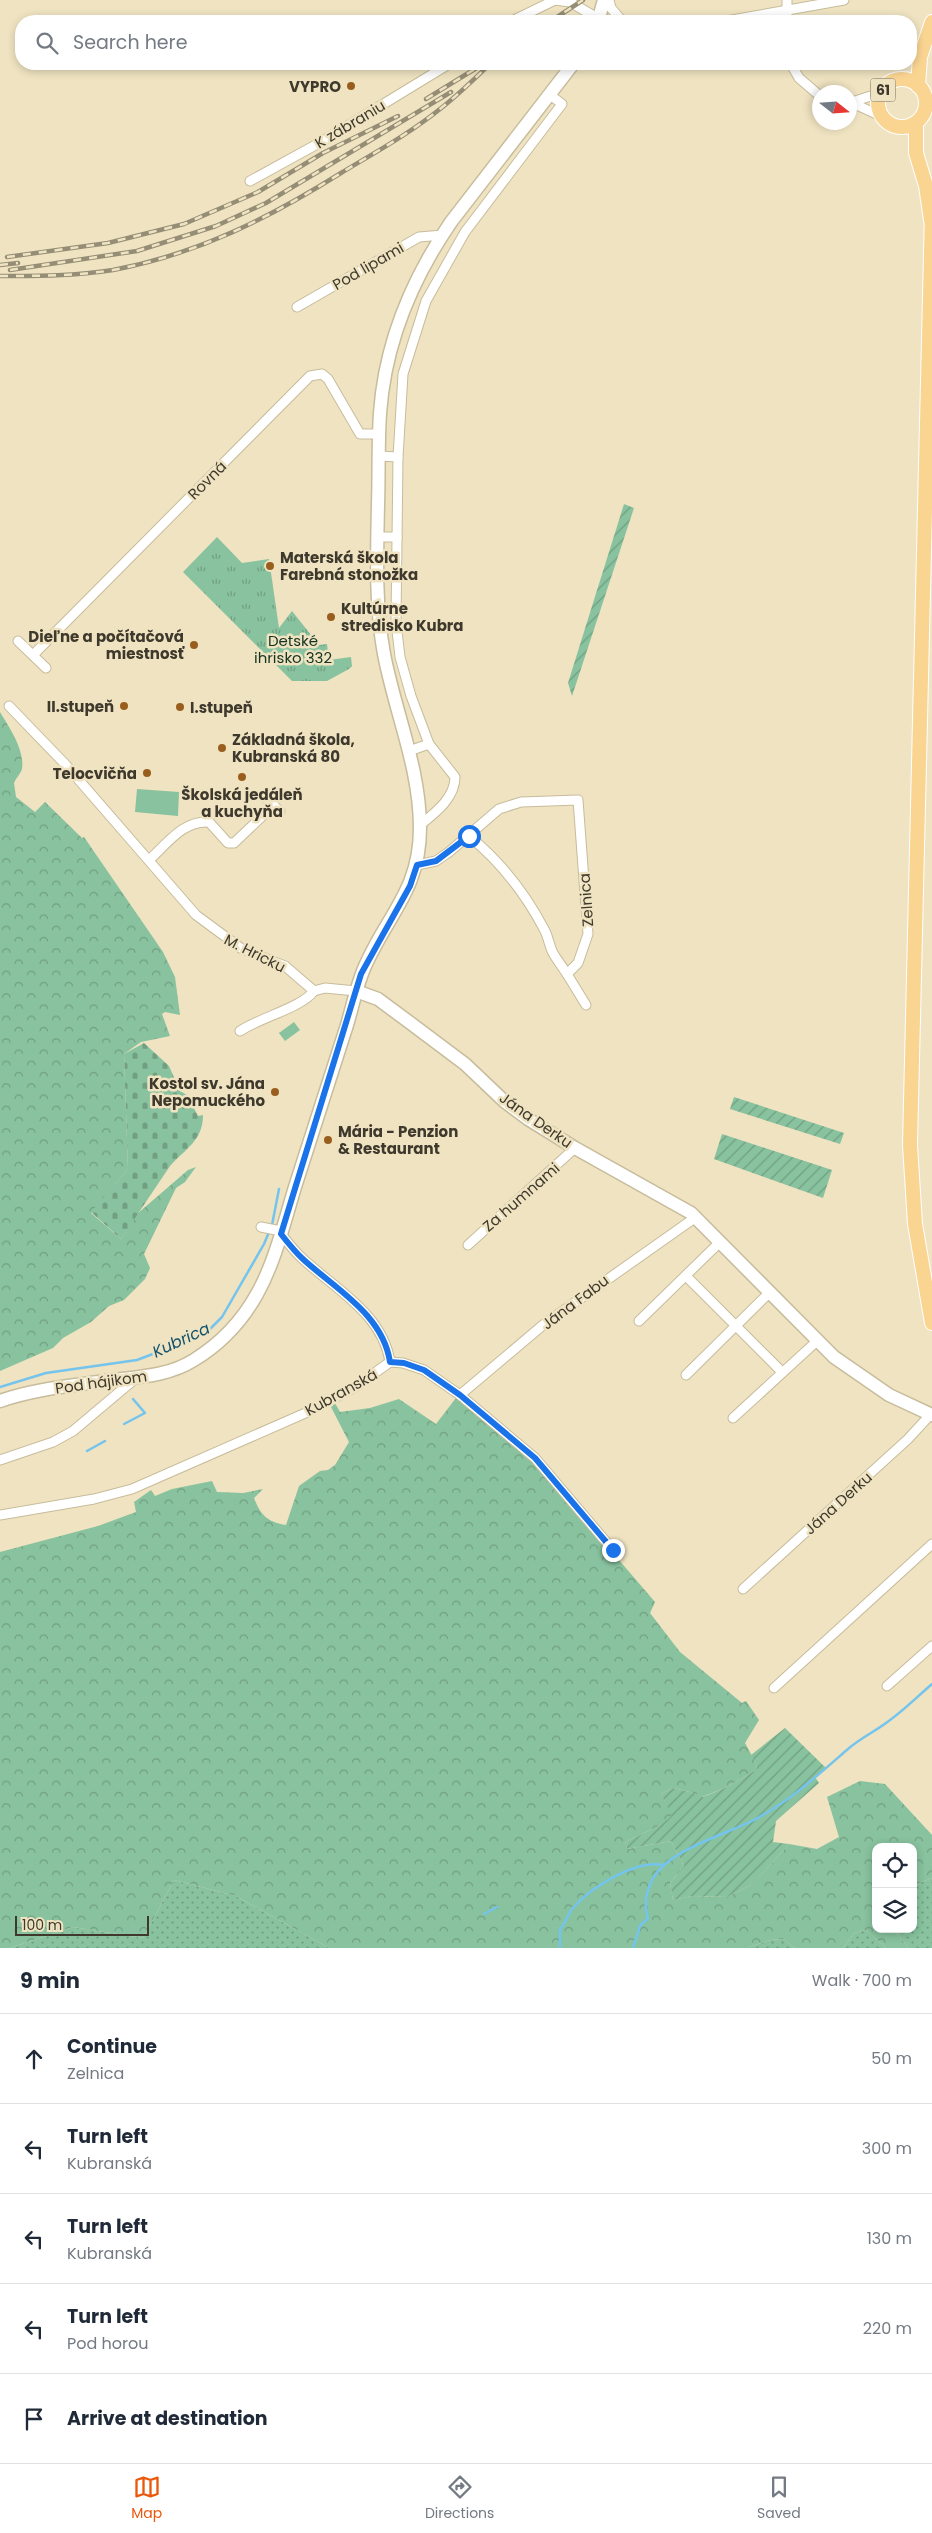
<!DOCTYPE html>
<meta charset="utf-8">
<style>
body{margin:0;font-family:Poppins,sans-serif;background:#f2f2f3;color:#1f2937}
.controls{position:absolute;right:15px;bottom:15px;display:grid;overflow:hidden;border-radius:10px;box-shadow:0 2px 8px #0003}
.controls button{width:45px;height:45px;display:grid;place-items:center;padding:0;border:0;border-bottom:1px solid #e0e1e3;background:#fff;color:#1f2937;font:25px sans-serif}
.compass{position:absolute;left:812px;top:85px;width:45px;height:45px;border-radius:50%;background:#fff;box-shadow:0 2px 8px #0003;rotate:107deg}
.scale{position:absolute;left:15px;bottom:12px;width:134px;box-sizing:border-box;padding-left:5px;border:2px solid #3e392c;border-top:0;font-size:14px;line-height:18px;white-space:nowrap;color:#3e392c;-webkit-text-stroke:4px #efe3c1;paint-order:stroke}
.stop{position:absolute;width:15px;height:15px;margin:-11px;border:4px solid #1a73e8;border-radius:50%;background:#fff}
.stop.end{background:#1a73e8;border-color:#fff;box-shadow:0 1px 5px #0008}
.list{margin:0;padding:0;list-style:none}
h2{display:flex;justify-content:space-between;align-items:center;height:65px;margin:0;padding:0 20px;font-size:21px}
h2 small{font-size:16px;font-weight:400;color:#747a83}
.list li{display:grid;grid-template-columns:32px 1fr auto;gap:15px;align-items:center;box-sizing:border-box;height:90px;padding:0 20px;border-top:1px solid #e0e1e3}
.list b{display:block;font-size:19px;white-space:nowrap}
.list p{margin:0;font-size:16px;white-space:nowrap;color:#747a83}
.list em{font-size:16px;font-style:normal;color:#747a83}
.icon{flex:none;width:28px;height:28px;fill:none;stroke:currentColor;stroke-width:2;stroke-linecap:round;stroke-linejoin:round}
.map{position:relative;flex:none;width:932px;height:1948px;overflow:hidden}
.search{position:absolute;background:#fff;box-shadow:0 2px 8px #0003;left:15px;right:15px;top:15px;height:55px;display:flex;align-items:center;gap:12px;box-sizing:border-box;padding:0 18px;border-radius:20px;color:#747a83;font-size:19px}
.sheet{height:515px;background:#fff}
nav{display:flex;justify-content:space-around;align-items:center;box-sizing:border-box;height:70px;border-top:1px solid #e0e1e3;background:#fff;font-size:14px;color:#747a83}
nav a{display:grid;justify-items:center;gap:2px}
nav .on{color:#ea580c}
.map>svg:first-child{display:block}
.grass{fill:url(#grass-dots)}
.forest{fill:url(#forest-crowns)}
.cemetery{fill:url(#cemetery-stones)}
.park{fill:url(#park-tufts)}
.garden{fill:url(#garden-furrows)}
.pitch{fill:#88c29e}
.lines{fill:none;stroke-linecap:round;stroke-linejoin:round}
.stream{stroke:#74c4ee;stroke-width:2.5}
.street-casing{stroke:#c7bc9b;stroke-width:11}
.secondary-casing{stroke:#c7bc9b;stroke-width:15}
.primary-casing{stroke:#fff;stroke-width:16}
.street{stroke:#fff;stroke-width:9}
.secondary{stroke:#fff;stroke-width:12}
.primary{stroke:#fad592;stroke-width:14}
.rail-casing{stroke:#958d75;stroke-width:4.5}
.rail{stroke:#efe3c1;stroke-width:2.5;stroke-dasharray:8;stroke-linecap:butt}
.route{stroke:#1a73e8;stroke-width:6}
.poi-dot{fill:#995e1e;stroke:#efe3c1;stroke-width:2}
.labels{text-anchor:middle;dominant-baseline:central;stroke-width:5;stroke-linejoin:round;paint-order:stroke}
.shield{fill:#efe3c1;stroke:#736c59;stroke-width:1}
.shield-label{font-size:14px;font-weight:bold;fill:#3e392c}
.poi-label{font-size:15px;font-weight:bold;fill:#3e392c;stroke:#efe3c1;text-anchor:end}
.street-label{font-size:15px;fill:#3e392c;stroke:#efe3c1}
.park-label{font-size:15px;fill:#123321;stroke:#efe3c1}
.water-label{font-size:16px;font-style:italic;fill:#11526e;stroke:#efe3c1}
</style>
<div class="map">
<svg width="932" height="1948" viewBox="0 0 932 1948">
<defs>
<pattern id="grass-dots" width="8" height="8" patternUnits="userSpaceOnUse" patternTransform="scale(1.25)"><rect width="8" height="8" fill="#88c29e"/><path d="M2 2h.1M6 6h.1" fill="none" stroke="#719f81" stroke-width="1.8" stroke-linecap="round"/></pattern>
<pattern id="forest-crowns" width="20" height="18" patternUnits="userSpaceOnUse" patternTransform="scale(1.25)"><rect width="20" height="18" fill="#88c29e"/><path d="M2 6a3 3 0 1 1 6 0M12 15a3 3 0 1 1 6 0" fill="none" stroke="#719f81"/></pattern>
<pattern id="cemetery-stones" width="16" height="16" patternUnits="userSpaceOnUse" patternTransform="scale(1.25)"><rect width="16" height="16" fill="#88c29e"/><path d="M2 7V4a2 2 0 0 1 4 0v3zM10 15v-3a2 2 0 0 1 4 0v3z" fill="#719f81"/></pattern>
<pattern id="park-tufts" width="24" height="20" patternUnits="userSpaceOnUse" patternTransform="scale(1.25)"><rect width="24" height="20" fill="#88c29e"/><path d="M3 7l-1-3M5 7V3M7 7l1-3M15 17l-1-3M17 17v-4M19 17l1-3" fill="none" stroke="#719f81"/></pattern>
<pattern id="garden-furrows" width="10" height="10" patternUnits="userSpaceOnUse" patternTransform="scale(1.25)"><rect width="10" height="10" fill="#88c29e"/><path d="M-1 1l2-2M0 10L10 0M9 11l2-2" fill="none" stroke="#719f81"/></pattern>
</defs>
<rect width="100%" height="100%" fill="#efe3c1"/>
<g class="grass">
<path d="M932 1878V1948H909L893 1929H913V1889L919 1883Z"/>
<path d="M174 1880 236 1896 329 1948H10L73 1927 143 1938Z"/>
<path d="M866 1930 886 1948H843L854 1933Z"/>
<path d="M784 1939 794 1948H746L770 1940Z"/>
</g>
<g class="forest">
<path d="M0 712C9 727 25 750 22 769 21 773 16 778 14 783L16 797 35 812 45 802 82 838 84 837 163 952 175 977 180 1015 165 1012 162 1014 170 1036 141 1042 124 1054 128 1169 91 1213 121 1239 137 1214 188 1170 196 1167 185 1182 176 1188 144 1254 150 1268 145 1279 124 1300 109 1306 91 1322 63 1338 53 1348 0 1371Z"/>
<path d="M456 1398 527 1454 540 1468 655 1602 650 1613 680 1652 742 1703 746 1701 759 1720 745 1743 757 1765 756 1770 727 1787 702 1797 694 1793 673 1788 661 1794 673 1816 657 1827 625 1842 627 1849 671 1841 684 1866 670 1883 673 1900 692 1896 727 1897 753 1884 789 1844 817 1849 839 1837 827 1797 860 1781 885 1784 932 1835V1878L919 1883 913 1889V1847H876V1929H893L909 1948H886L866 1930 854 1933 843 1948H794L784 1939 770 1940 746 1948H329L236 1896 174 1880 143 1938 73 1927 10 1948H0V1552L98 1526 136 1512 134 1502 151 1490 155 1496 172 1489 212 1481 217 1492 243 1493 263 1489 254 1498C261 1516 268 1522 286 1525L299 1486 320 1471 328 1470 335 1465 349 1442 331 1407 335 1403 340 1412 370 1408 399 1399 436 1424Z"/>
</g>
<path class="cemetery" d="M144 1043 169 1066 180 1091 187 1095 198 1116 203 1115C203 1141 185 1149 170 1166L121 1239 91 1212 128 1169 124 1054Z"/>
<g class="park">
<path d="M217 537 242 563 269 559 279 628 292 611 319 645 327 644 329 660 351 657 352 666 349 669 327 681H292L183 572Z"/>
<path d="M294 1022 300 1030 285 1041 279 1033Z"/>
</g>
<g class="garden">
<path d="M624 504 634 508 572 696 568 683Z"/>
<path d="M734 1097 844 1133 840 1144 730 1109Z"/>
<path d="M722 1134 832 1170 823 1198 714 1159Z"/>
<path d="M785 1728 826 1768 815 1777 819 1783 776 1821 773 1842 789 1844 753 1884 727 1897 692 1896 673 1900 670 1883 684 1866 671 1841 627 1849 625 1842 657 1827 672 1816 661 1794 673 1788 694 1793 703 1797 727 1787 756 1770 757 1765 751 1755Z"/>
</g>
<path class="pitch" d="M137 789 179 792 178 816 135 812Z"/>
<g class="lines">
<g class="stream">
<path d="M0 1387 46 1373 137 1360 195 1338 210 1329 222 1317 264 1244 272 1225 279 1189"/>
<path d="M124 1424 145 1413 133 1399"/>
<path d="M87 1451 105 1441"/>
<path d="M484 1914 497 1907"/>
<path d="M560 1948V1929C566 1923 567 1915 572 1909 590 1888 635 1859 664 1865"/>
<path d="M633 1948 640 1926 648 1918C642 1900 649 1879 663 1866 682 1847 730 1832 754 1820 790 1801 818 1775 848 1749 859 1739 874 1732 886 1723 902 1712 917 1697 932 1684"/>
</g>
<g class="street-casing">
<g id="street">
<path d="M555 0 570 2 599 19 614 21"/>
<path d="M609 0 611 8 622 21"/>
<path d="M512 21 555 0"/>
<path d="M726 21 844 0"/>
<path d="M787 21V0"/>
<path d="M791 64 799 78 820 96"/>
<path d="M850 102 881 116"/>
<path d="M852 102 880 93"/>
<path d="M250 181 321 142 449 64"/>
<path d="M297 307 419 237 443 235"/>
<path d="M379 456 398 457"/>
<path d="M377 537H397"/>
<path d="M18 641 46 668"/>
<path d="M33 655 310 376 322 374 328 379 360 434H379"/>
<path d="M9 706 65 764 196 915 242 949 285 966 314 991 325 988 356 991"/>
<path d="M409 751 429 744"/>
<path d="M262 795 280 811"/>
<path d="M420 825C435 813 455 798 455 777L429 744 411 696 400 657 396 622 398 457 403 374 426 301 465 232 562 104 549 94"/>
<path d="M149 860C167 844 183 820 209 822L228 843H234L274 805"/>
<path d="M417 865 436 861 449 852 499 809 521 802 578 800 588 934 578 963 567 974C562 966 556 959 552 951 549 944 548 936 544 929 525 893 501 862 469 836"/>
<path d="M567 974 586 1005"/>
<path d="M240 1031C261 1017 301 1008 314 991"/>
<path d="M261 1227 281 1231"/>
<path d="M281 1234C288 1243 296 1253 304 1260 337 1290 383 1315 390 1362"/>
<path d="M468 1245 575 1148"/>
<path d="M686 1276 782 1372"/>
<path d="M639 1321 720 1242"/>
<path d="M390 1362 403 1363 424 1370 460 1395 535 1458 613 1550"/>
<path d="M686 1375 769 1293"/>
<path d="M460 1395 543 1325 696 1217"/>
<path d="M733 1418 817 1341"/>
<path d="M0 1460 53 1442 73 1431 136 1378"/>
<path d="M0 1515 94 1499 132 1489 310 1411 355 1387 390 1362"/>
<path d="M743 1589 908 1439 931 1414"/>
<path d="M887 1686 932 1646"/>
<path d="M774 1688 932 1544"/>
</g>
</g>
<g class="secondary-casing">
<g id="secondary">
<path d="M598 21 604 0"/>
<path d="M356 991 378 999 405 1019 465 1064 504 1101 528 1119 575 1148 691 1213 834 1357 889 1395 932 1415"/>
<path d="M0 1401C34 1389 70 1386 105 1381 135 1377 167 1377 194 1360 220 1344 242 1321 257 1294 275 1262 284 1223 295 1187 312 1133 330 1079 347 1025 353 1005 357 983 366 964 389 913 420 889 420 828 420 768 395 712 384 654 375 606 377 554 378 505 379 475 378 444 380 413 385 343 412 279 451 222L573 64"/>
</g>
</g>
<g class="primary-casing">
<g id="primary">
<circle cx="902" cy="103" r="24"/>
<path d="M918 86 920 57 932 22"/>
<path d="M916 123V153L926 186 931 220"/>
<path d="M932 211 910 1145 915 1224 932 1323"/>
</g>
</g>
<use href="#street" class="street"/>
<use href="#secondary" class="secondary"/>
<use href="#primary" class="primary"/>
<g class="rail-casing">
<g id="rail">
<path d="M551 21 583 0"/>
<path d="M426 99 483 64"/>
<path d="M7 257 108 243 184 224 258 192 323 153 398 116"/>
<path d="M0 265 18 263"/>
<path d="M10 270 137 251 216 226 266 203 451 92"/>
<path d="M0 276C38 276 76 276 113 270 198 254 269 218 341 173 374 153 409 134 440 109 458 95 474 79 490 64"/>
</g>
</g>
<use href="#rail" class="rail"/>
</g>
<g class="lines">
<path class="route" d="M469 836 436 861 417 865 410 886 361 974 281 1234C288 1243 296 1253 304 1260 337 1290 383 1315 390 1362L404 1363 424 1370 460 1395 535 1458 613 1550"/>
</g>
<g class="poi-dot">
<circle cx="351" cy="86" r="5"/>
<circle cx="270" cy="566" r="5"/>
<circle cx="331" cy="617" r="5"/>
<circle cx="194" cy="645" r="5"/>
<circle cx="124" cy="706" r="5"/>
<circle cx="180" cy="707" r="5"/>
<circle cx="222" cy="748" r="5"/>
<circle cx="147" cy="773" r="5"/>
<circle cx="242" cy="777" r="5"/>
<circle cx="275" cy="1092" r="5"/>
<circle cx="328" cy="1140" r="5"/>
</g>
<g class="labels">
<rect class="shield" x="870.5" y="78.5" width="25" height="23" rx="4"/>
<g class="shield-label">
<text x="883" y="90">61</text>
</g>
<g class="poi-label">
<text x="341" y="86">VYPRO</text>
<text x="280" y="557" text-anchor="start">Materská škola<tspan x="280" dy="17">Farebná stonožka</tspan></text>
<text x="341" y="608" text-anchor="start">Kultúrne<tspan x="341" dy="17">stredisko Kubra</tspan></text>
<text x="184" y="636">Dieľne a počítačová<tspan x="184" dy="17">miestnosť</tspan></text>
<text x="114" y="706">II.stupeň</text>
<text x="190" y="707" text-anchor="start">I.stupeň</text>
<text x="232" y="739" text-anchor="start">Základná škola,<tspan x="232" dy="17">Kubranská 80</tspan></text>
<text x="137" y="773">Telocvičňa</text>
<text x="242" y="794" text-anchor="middle">Školská jedáleň<tspan x="242" dy="17">a kuchyňa</tspan></text>
<text x="265" y="1083">Kostol sv. Jána<tspan x="265" dy="17">Nepomuckého</tspan></text>
<text x="338" y="1131" text-anchor="start">Mária - Penzion<tspan x="338" dy="17">&amp; Restaurant</tspan></text>
</g>
<g class="street-label">
<text transform="translate(350 124) rotate(-31)">K zábraniu</text>
<text transform="translate(368 266) rotate(-30)">Pod lipami</text>
<text transform="translate(207 480) rotate(-45)">Rovná</text>
<text transform="translate(586 900) rotate(-94)">Zelnica</text>
<text transform="translate(255 953) rotate(27)">M. Hricku</text>
<text transform="translate(536 1120) rotate(35)">Jána Derku</text>
<text transform="translate(521 1197) rotate(-41)">Za humnami</text>
<text transform="translate(575 1302) rotate(-37)">Jána Fabu</text>
<text transform="translate(101 1382) rotate(-8)">Pod hájikom</text>
<text transform="translate(341 1392) rotate(-29)">Kubranská</text>
<text transform="translate(838 1503) rotate(-42)">Jána Derku</text>
</g>
<g class="park-label">
<text x="293" y="640">Detské<tspan x="293" dy="17">ihrisko 332</tspan></text>
</g>
<g class="water-label">
<text transform="translate(181 1340) rotate(-25)">Kubrica</text>
</g>
</g>
</svg>
<div class="controls">
<button><svg class="icon" aria-label="locate" viewBox="0 0 24 24"><circle cx="12" cy="12" r="6"/><path d="M12 2v4M12 18v4M2 12h4M18 12h4"/></svg></button>
<button><svg class="icon" aria-label="layers" viewBox="0 0 24 24"><path d="M12 4l9 5-9 5-9-5zM3 14l9 5 9-5"/></svg></button>
</div>
<svg class="compass" viewBox="-18 -18 36 36"><path d="M0-13l5 13h-10z" fill="#e53935"/><path d="M0 13l5-13h-10z" fill="#747a83"/></svg>
<div class="scale">100 m</div>
<div class="stop" style="left:469px;top:836px"></div>
<div class="stop end" style="left:613px;top:1550px"></div>
<div class="search"><svg class="icon" aria-label="search" viewBox="0 0 24 24"><circle cx="10" cy="10" r="6"/><path d="M15 15l6 6"/></svg>Search here</div>
</div>
<section class="sheet">
<h2>9 min<small>Walk · 700 m</small></h2>
<ul class="list">
<li><svg class="icon" aria-label="ahead" viewBox="0 0 24 24"><path d="M12 20V5M6 11l6-6 6 6"/></svg><div><b>Continue</b><p>Zelnica</p></div><em>50 m</em></li>
<li><svg class="icon" aria-label="left" viewBox="0 0 24 24"><path d="M17 20v-9H6M10 6l-5 5 5 5"/></svg><div><b>Turn left</b><p>Kubranská</p></div><em>300 m</em></li>
<li><svg class="icon" aria-label="left" viewBox="0 0 24 24"><path d="M17 20v-9H6M10 6l-5 5 5 5"/></svg><div><b>Turn left</b><p>Kubranská</p></div><em>130 m</em></li>
<li><svg class="icon" aria-label="left" viewBox="0 0 24 24"><path d="M17 20v-9H6M10 6l-5 5 5 5"/></svg><div><b>Turn left</b><p>Pod horou</p></div><em>220 m</em></li>
<li><svg class="icon" aria-label="arrive" viewBox="0 0 24 24"><path d="M6 21V4h12l-3 4 3 4H6"/></svg><div><b>Arrive at destination</b></div></li>
</ul>
</section>
<nav>
<a class="on"><svg class="icon" aria-label="map" viewBox="0 0 24 24"><path d="M3 6l6-2 6 2 6-2v14l-6 2-6-2-6 2zM9 4v14M15 6v14"/></svg>Map</a>
<a><svg class="icon" aria-label="directions" viewBox="0 0 24 24"><path d="M12 3l9 9-9 9-9-9zM9 14v-3h6M13 9l2 2-2 2"/></svg>Directions</a>
<a><svg class="icon" aria-label="saved" viewBox="0 0 24 24"><path d="M7 4h10v16l-5-4-5 4z"/></svg>Saved</a>
</nav>
